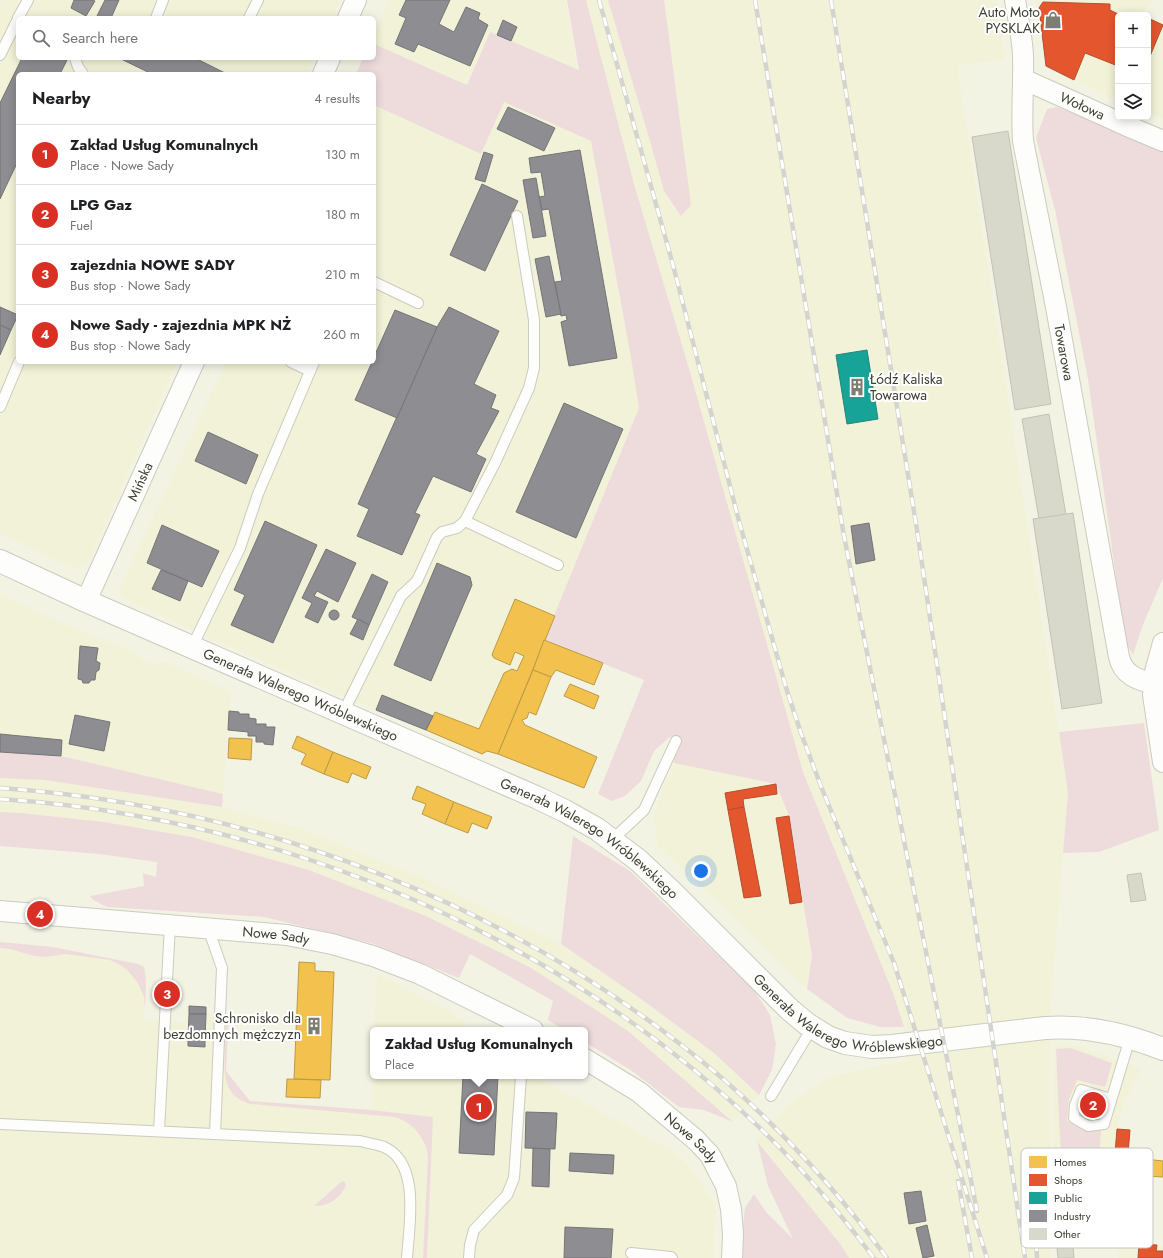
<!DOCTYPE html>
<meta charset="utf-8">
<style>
body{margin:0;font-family:Jost,sans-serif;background:#f2f2f2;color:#202124}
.controls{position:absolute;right:12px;top:12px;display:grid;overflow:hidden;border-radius:6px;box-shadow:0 2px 10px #0003}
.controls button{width:36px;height:36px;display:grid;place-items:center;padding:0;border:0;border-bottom:1px solid #e0e0e0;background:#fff;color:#202124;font:20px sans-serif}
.you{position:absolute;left:701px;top:871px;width:14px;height:14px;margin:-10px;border:3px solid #fff;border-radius:50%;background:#1a73e8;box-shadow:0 0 0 6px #1a73e833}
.badge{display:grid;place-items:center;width:26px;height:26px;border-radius:50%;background:#d93025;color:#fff;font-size:13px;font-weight:700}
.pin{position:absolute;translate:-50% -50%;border:2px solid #fff;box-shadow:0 1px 4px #0006}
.popup{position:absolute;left:370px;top:1027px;width:218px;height:52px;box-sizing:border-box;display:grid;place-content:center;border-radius:6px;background:#fff;filter:drop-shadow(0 1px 3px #0005);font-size:13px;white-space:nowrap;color:#757577}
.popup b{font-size:15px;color:#202124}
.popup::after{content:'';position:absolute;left:50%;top:100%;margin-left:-8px;border:8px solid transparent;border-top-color:#fff}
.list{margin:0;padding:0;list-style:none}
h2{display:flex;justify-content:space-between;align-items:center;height:52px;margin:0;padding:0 16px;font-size:17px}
h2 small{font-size:13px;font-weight:400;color:#757577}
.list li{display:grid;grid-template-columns:26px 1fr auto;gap:12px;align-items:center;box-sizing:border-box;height:60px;padding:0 16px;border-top:1px solid #e0e0e0}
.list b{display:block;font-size:15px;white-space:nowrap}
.list p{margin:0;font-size:13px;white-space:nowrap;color:#757577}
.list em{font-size:13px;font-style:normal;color:#757577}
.icon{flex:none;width:22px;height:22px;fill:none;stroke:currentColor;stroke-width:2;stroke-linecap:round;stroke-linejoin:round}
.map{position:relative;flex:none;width:1163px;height:1258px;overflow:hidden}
.search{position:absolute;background:#fff;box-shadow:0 2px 10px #0003;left:16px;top:16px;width:360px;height:44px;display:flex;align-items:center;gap:10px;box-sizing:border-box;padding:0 14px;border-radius:6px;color:#757577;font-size:15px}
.panel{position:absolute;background:#fff;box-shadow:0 2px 10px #0003;left:16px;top:72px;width:360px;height:292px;border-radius:6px}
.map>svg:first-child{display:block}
.built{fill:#f2f2d8}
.green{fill:#eedcdd}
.homes{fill:#f2c14e;stroke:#bc9a46}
.shops{fill:#e4572e;stroke:#b25030}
.public{fill:#17a398;stroke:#23857a}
.industry{fill:#8d8d92;stroke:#757576}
.building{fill:#d9d9cb;stroke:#c2c3b6}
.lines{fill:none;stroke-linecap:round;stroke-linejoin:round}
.service-casing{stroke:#cbcbbf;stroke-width:12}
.minor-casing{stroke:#cbcbbf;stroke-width:22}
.tertiary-casing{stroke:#cbcbbf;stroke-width:24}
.service{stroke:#fdfdfb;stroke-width:10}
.minor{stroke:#fdfdfb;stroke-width:20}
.tertiary{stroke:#fdfdfb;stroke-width:22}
.rail-casing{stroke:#d4d4cf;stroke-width:4.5}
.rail{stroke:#fff;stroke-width:3;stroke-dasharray:9;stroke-linecap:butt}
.labels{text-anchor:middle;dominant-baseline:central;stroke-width:4;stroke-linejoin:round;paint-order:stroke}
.poi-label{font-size:14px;fill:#3e3e33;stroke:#fff;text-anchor:end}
.street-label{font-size:14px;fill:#3e3e33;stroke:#fff}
.key{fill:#fff;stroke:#c5c5c2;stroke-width:1}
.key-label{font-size:11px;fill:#3e3e33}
</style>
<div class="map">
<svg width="1163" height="1258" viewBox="0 0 1163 1258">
<rect width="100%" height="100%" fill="#f3f3e4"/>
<g class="built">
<path d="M0 0H341L333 18H18V58H315L307 74H18V362H177L88 564 75 569 0 533Z"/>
<path d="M389 0H566L578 71 490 32 467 85 374 44V34Z"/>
<path d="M586 0H996L1005 59 957 66 1068 793 1051 997 1049 1103 1053 1211 1046 1212 1051 1258H849L841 1245 757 1141 791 1102 831 1077 882 1065 907 1061 904 1027 893 993 803 772 690 372 634 184Z"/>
<path d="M1036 0H1151L1145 15H1118V101L1046 66Z"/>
<path d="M1148 17 1163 24V118L1149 112 1148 113Z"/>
<path d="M504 102 591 141 630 352 639 408 498 754 487 751 482 754 376 710 220 643 121 597 120 588 226 362H374V105L481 154Z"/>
<path d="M0 594 71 627 134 651 139 658 155 665 163 661 210 683 231 691 223 794 60 756 0 752Z"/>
<path d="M674 763 776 784 789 816 812 956 807 989 658 846 653 816Z"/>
<path d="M0 778 45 780 222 807 305 830 424 879 561 944 637 996 714 1053 759 1095 733 1122 628 1031 533 969 426 916 309 870 192 837 104 822 21 813 0 812Z"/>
<path d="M0 942 53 947 138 964 144 967 146 980 144 1020 189 1023V1014L229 1015 226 1071 250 1101 371 1110 373 1064V1076H533L670 1149 687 1164 716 1205 713 1258H0Z"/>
<path d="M377 974 465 1020V1030H374Z"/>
<path d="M1053 1045H1076L1141 1069 1125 1099 1117 1129 1111 1201 1112 1210 1057 1216 1053 1111Z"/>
<path d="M1120 1244 1163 1246V1258H1118Z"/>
</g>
<g class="green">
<path d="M567 0H586L634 184 690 372 803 772 893 993 904 1027H880L847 1018 807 989 812 956 789 816 776 784 674 763 671 736 654 751 641 781 625 796 612 801 598 794 644 680 544 640 639 408 630 352 591 141 504 102 481 154 374 105V74H356L363 58H374V44L467 85 490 32 579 70Z"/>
<path d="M608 0H664L691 205 681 216 664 191 650 141Z"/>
<path d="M1057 107 1163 151V578L1142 627 1133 655 1125 641 1088 379 1055 210 1036 138 1047 109Z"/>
<path d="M1144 723 1159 830 1099 852 1063 853 1068 793 1059 732Z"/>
<path d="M0 752 61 756 223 794 222 807 45 780 0 778Z"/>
<path d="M0 812 21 813 104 822 192 837 309 870 426 916 533 969 628 1031 733 1122 704 1110 679 1107 632 1071 585 1042V1030H564L548 1020 553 1001 470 954 459 978 371 943 264 917 107 907 93 900 90 896 144 886 143 873 156 877 157 862 99 854 0 846Z"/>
<path d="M573 836 630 871 754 990 770 1015 776 1044 772 1070 759 1095 714 1053 637 996 561 944Z"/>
<path d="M0 942 53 947 138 964 144 967C147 981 146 994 145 1008L144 997 138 983 128 971 122 966 110 960 66 954 44 957 34 956 10 949 0 948Z"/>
<path d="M227 1015H229L226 1071 250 1101 371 1110 433 1117 427 1258H423L428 1157C426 1138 413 1123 395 1117L251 1104C222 1096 224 1073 225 1049 226 1038 226 1026 227 1015Z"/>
<path d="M1071 1048 1112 1063 1105 1087 1077 1080 1069 1099 1067 1121 1082 1130H1101L1097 1194C1087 1204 1077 1206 1064 1204L1059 1120 1056 1049Z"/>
<path d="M757 1141 841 1245 849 1258H742L743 1225 745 1208 754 1194 766 1212 793 1239 768 1186Z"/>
<path d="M344 1181 346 1185C340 1199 329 1206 314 1206L341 1182Z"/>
</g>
<g class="homes">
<path d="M515 599 555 616 498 754 487 751 482 754 426 730 435 712 479 729 504 673 512 669 517 671 524 656 515 652 510 665 494 658 492 655 493 652Z"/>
<path d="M544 640 603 663 594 685 556 670 551 677 533 670Z"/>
<path d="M533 670 551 677 536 715 529 712 527 718 522 720 525 725 597 757 584 788 498 754Z"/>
<path d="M570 684 599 696 594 709 564 696Z"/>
<path d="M297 736 333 752 324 774 301 764 306 754 292 748Z"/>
<path d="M229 738 252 739 251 760 228 758Z"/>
<path d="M333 752 371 767 366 779 352 773 348 783 324 774Z"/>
<path d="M417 786 454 802 445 824 422 814 426 804 412 799Z"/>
<path d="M454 802 492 817 487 829 472 823 468 833 445 824Z"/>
<path d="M299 962 315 963V971L334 972 330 1080 294 1079Z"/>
<path d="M287 1079 321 1080 320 1098 286 1097Z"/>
<path d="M1145 1159 1163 1161V1177L1143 1176Z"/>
<path d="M1133 1178H1144L1142 1202H1131Z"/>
</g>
<g class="shops">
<path d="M1043 2 1110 4V10L1120 15H1118V66L1085 53 1074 80 1046 66 1039 8Z"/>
<path d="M1148 18 1163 25 1148 61Z"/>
<path d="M776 784 777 794 743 799 744 807 728 810 725 793Z"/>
<path d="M744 807 761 896 744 898 728 810Z"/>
<path d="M789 816 802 902 790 904 776 818Z"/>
<path d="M1085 1097 1104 1103 1100 1114 1081 1108Z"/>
<path d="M1117 1129 1130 1130 1124 1202 1111 1201Z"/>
<path d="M1112 1210 1115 1228 1075 1234 1072 1216Z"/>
<path d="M1139 1244 1157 1245 1156 1251H1163V1258H1138Z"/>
</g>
<path class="public" d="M867 350 878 419 847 424 836 355Z"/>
<g class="industry">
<path d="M74 0H93L95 1 86 16 71 8Z"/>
<path d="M105 0H119L111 18H96Z"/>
<path d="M406 0H450L439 24 454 32 466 7 480 13 478 19 488 25 470 66 418 44 414 52 395 44 406 18 399 15Z"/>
<path d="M503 20 517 27 511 41 497 35Z"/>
<path d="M22 58H68L60 74H18V161L0 199V103Z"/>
<path d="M119 58H195L227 74H152Z"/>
<path d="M508 107 555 128 544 151 497 129Z"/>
<path d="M580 150 617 358 569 366 561 322 567 320 566 315 561 316 555 282 562 281 549 209 542 210 539 197 545 196 541 172 531 173 529 158Z"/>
<path d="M484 152 493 155 485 182 475 179Z"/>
<path d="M536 178 546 236 533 238 523 180Z"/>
<path d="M482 184 518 201 485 271 450 255Z"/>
<path d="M549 256 561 314 546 317 535 259Z"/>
<path d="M0 307 18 315 11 330 0 325Z"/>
<path d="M449 307 499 331 474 384 496 395 491 408 499 411 476 454 486 459 471 492 433 476 415 513 420 515 402 555 357 536 369 509 358 504 437 327Z"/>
<path d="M395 310 437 327 397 418 355 400 372 362H374V357Z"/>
<path d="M0 325 11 330 0 355Z"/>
<path d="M564 403 623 429 576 538 516 512Z"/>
<path d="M208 432 258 455 246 484 195 461Z"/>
<path d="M265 521 317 545 273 643 231 625 245 595 234 590Z"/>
<path d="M869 523 875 560 856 564 851 526Z"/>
<path d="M162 525 219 551 202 587 147 563Z"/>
<path d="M326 549 356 563 338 602 317 591 314 596 328 602 318 623 305 617 312 603 302 598Z"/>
<path d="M437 563 470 577 472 585 431 681 394 665Z"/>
<path d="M161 570 188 581 180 601 152 589Z"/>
<path d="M372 574 388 582 369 625 352 617Z"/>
<circle cx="334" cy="615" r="5"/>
<path d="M358 619 369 625 363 640 350 634Z"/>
<path d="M80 646 98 648 96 661 100 663 99 670 96 672 95 680H91L89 683H83L82 680 78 679Z"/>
<path d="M382 695 433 716 426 730 376 710Z"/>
<path d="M229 711 239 712V714H249V718L256 719V724H266V727H275L273 745 264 744V742H256V736H248V732L228 730Z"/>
<path d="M75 715 110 722 104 751 69 744Z"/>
<path d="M0 734 62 740 61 756 0 752Z"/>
<path d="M189 1006 206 1007V1014H189Z"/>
<path d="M189 1014H206L205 1039H188Z"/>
<path d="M188 1039H205V1047L188 1046Z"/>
<path d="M463 1076H498L494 1155 459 1153Z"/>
<path d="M526 1112 557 1113 555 1149 525 1148Z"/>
<path d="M533 1148 550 1149 549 1187 532 1186Z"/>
<path d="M570 1153 614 1155 613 1174 569 1171Z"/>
<path d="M921 1191 926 1221 909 1224 904 1193Z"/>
<path d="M927 1225 934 1256 923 1258 916 1228Z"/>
<path d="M565 1227 613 1229 611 1258H564Z"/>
</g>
<g class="building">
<path d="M1008 131 1051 404 1015 410 972 137Z"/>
<path d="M1049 414 1066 515 1039 519 1022 419Z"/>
<path d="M1073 513 1102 703 1062 709 1033 519Z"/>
<path d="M1141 873 1146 900 1131 902 1127 875Z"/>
<path d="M1071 1219 1074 1258H1058L1054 1221Z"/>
</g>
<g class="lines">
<g class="service-casing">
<g id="service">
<path d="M18 18 28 0"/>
<path d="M156 18 163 0"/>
<path d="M249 18 258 0"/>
<path d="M0 55 18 19"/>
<path d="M75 58 78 67 83 74"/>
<path d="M374 282 418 303"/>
<path d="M291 362 310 371"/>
<path d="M0 407 19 362"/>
<path d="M465 521 558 565"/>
<path d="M192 647 240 548 258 494 314 362"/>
<path d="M343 713 401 596 417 581 437 537 442 532 457 528 465 521 495 463 529 388 534 368V320L517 216"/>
<path d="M612 840 644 810 676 741"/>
<path d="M208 928 222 968 215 1134"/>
<path d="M771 1096 812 1028"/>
<path d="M1111 1099 1081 1090 1075 1105 1074 1118 1088 1126 1104 1124 1130 1038"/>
<path d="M0 1124 360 1141C368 1143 376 1144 384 1147 421 1163 409 1226 407 1258"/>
<path d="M159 1131 170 925"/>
<path d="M631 1253 671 1257 672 1258"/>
<path d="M469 1258 470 1245 474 1230 507 1195 514 1178 521 1076"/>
</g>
</g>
<g class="minor-casing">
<g id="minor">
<path id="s1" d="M1015 0C1018 18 1022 36 1023 55 1024 84 1021 112 1023 141L1056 307 1119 657C1123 675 1138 680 1154 684"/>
<path d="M348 18 356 0"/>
<path d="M323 74 330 58"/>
<path id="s2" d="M1023 79 1125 125 1163 141"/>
<path id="s3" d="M86 601 194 362"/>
<path d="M1163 643 1155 672 1153 695 1163 762"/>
<path id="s4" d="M0 911 251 932 287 935 332 944 373 956 420 974 533 1030"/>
<path id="s5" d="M585 1059 639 1092 696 1140 710 1155 726 1186 731 1209 733 1234 732 1258"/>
</g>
</g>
<g class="tertiary-casing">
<g id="tertiary">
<path id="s6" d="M0 561 86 601 538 798 565 811 597 829 638 860 673 893 789 1009 807 1024 828 1037 845 1043 872 1047 892 1046 1045 1028C1086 1025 1125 1034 1163 1049"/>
</g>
</g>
<use href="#service" class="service"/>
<use href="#minor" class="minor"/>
<use href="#tertiary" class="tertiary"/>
<g class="rail-casing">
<g id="rail">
<path d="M599 0 673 265 739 521 787 691 801 733 822 789 894 963 987 1258"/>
<path d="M755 0 844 536 977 1211"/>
<path d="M831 0 917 530 1025 1258"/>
<path d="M0 788C262 806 521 907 722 1078 784 1132 838 1192 887 1258"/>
<path d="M0 799C44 802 88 807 132 815 366 856 592 966 763 1131 804 1170 840 1213 874 1258"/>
<path d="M958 1181 972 1258"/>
<path d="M1036 1242 1037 1258"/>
</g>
</g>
<use href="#rail" class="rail"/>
</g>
<defs>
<g id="shop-bare" transform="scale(1.38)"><path d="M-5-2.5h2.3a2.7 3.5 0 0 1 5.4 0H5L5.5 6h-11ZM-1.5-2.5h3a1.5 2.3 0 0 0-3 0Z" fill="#7d7d71" stroke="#fff" stroke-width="2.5" paint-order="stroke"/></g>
<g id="building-bare" transform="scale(1.38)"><path d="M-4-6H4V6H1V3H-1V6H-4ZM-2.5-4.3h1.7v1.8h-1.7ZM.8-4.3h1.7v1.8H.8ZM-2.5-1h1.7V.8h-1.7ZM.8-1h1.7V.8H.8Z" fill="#7d7d71" stroke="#fff" stroke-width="2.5" paint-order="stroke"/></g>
</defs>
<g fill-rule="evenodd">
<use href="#shop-bare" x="1053" y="20"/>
<use href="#building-bare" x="857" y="387"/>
<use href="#building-bare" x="314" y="1026"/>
</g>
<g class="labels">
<g class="poi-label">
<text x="1040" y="12">Auto Moto<tspan x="1040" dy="16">PYSKLAK</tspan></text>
<text x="870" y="379" text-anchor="start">Łódź Kaliska<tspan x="870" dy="16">Towarowa</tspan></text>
<text x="301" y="1018">Schronisko dla<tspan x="301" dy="16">bezdomnych mężczyzn</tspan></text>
</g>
<g class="street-label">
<text stroke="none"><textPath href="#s2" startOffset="65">Wołowa</textPath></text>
<text stroke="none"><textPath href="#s1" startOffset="357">Towarowa</textPath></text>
<text stroke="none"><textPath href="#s3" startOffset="131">Mińska</textPath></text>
<text stroke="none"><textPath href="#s6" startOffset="329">Generała Walerego Wróblewskiego</textPath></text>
<text stroke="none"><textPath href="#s6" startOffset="653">Generała Walerego Wróblewskiego</textPath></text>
<text stroke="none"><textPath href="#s4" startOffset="277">Nowe Sady</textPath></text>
<text stroke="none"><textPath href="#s6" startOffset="977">Generała Walerego Wróblewskiego</textPath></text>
<text stroke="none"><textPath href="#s5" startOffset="133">Nowe Sady</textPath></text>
</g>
</g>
<rect x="1021" y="1148" width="132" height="100" rx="6" class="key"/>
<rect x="1029" y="1156" width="18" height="12" fill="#f2c14e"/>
<rect x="1029" y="1174" width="18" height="12" fill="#e4572e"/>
<rect x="1029" y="1192" width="18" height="12" fill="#17a398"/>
<rect x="1029" y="1210" width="18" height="12" fill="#8d8d92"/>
<rect x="1029" y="1228" width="18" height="12" fill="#d9d9cb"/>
<g class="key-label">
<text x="1054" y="1166">Homes</text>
<text x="1054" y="1184">Shops</text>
<text x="1054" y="1202">Public</text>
<text x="1054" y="1220">Industry</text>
<text x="1054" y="1238">Other</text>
</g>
</svg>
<div class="controls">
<button>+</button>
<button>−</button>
<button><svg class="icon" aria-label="layers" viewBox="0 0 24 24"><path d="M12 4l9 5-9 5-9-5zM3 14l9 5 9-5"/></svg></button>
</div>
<div class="you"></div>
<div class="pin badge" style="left:479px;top:1107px">1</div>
<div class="popup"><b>Zakład Usług Komunalnych</b>Place</div>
<div class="pin badge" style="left:1093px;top:1105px">2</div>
<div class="pin badge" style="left:167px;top:994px">3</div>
<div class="pin badge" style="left:40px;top:914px">4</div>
<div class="search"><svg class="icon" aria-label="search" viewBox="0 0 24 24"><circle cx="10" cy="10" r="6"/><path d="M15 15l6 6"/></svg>Search here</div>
<section class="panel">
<h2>Nearby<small>4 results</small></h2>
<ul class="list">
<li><span class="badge">1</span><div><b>Zakład Usług Komunalnych</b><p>Place · Nowe Sady</p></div><em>130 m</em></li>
<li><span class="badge">2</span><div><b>LPG Gaz</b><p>Fuel</p></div><em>180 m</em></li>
<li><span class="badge">3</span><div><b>zajezdnia NOWE SADY</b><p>Bus stop · Nowe Sady</p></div><em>210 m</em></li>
<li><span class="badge">4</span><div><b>Nowe Sady - zajezdnia MPK NŻ</b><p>Bus stop · Nowe Sady</p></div><em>260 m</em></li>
</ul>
</section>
</div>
